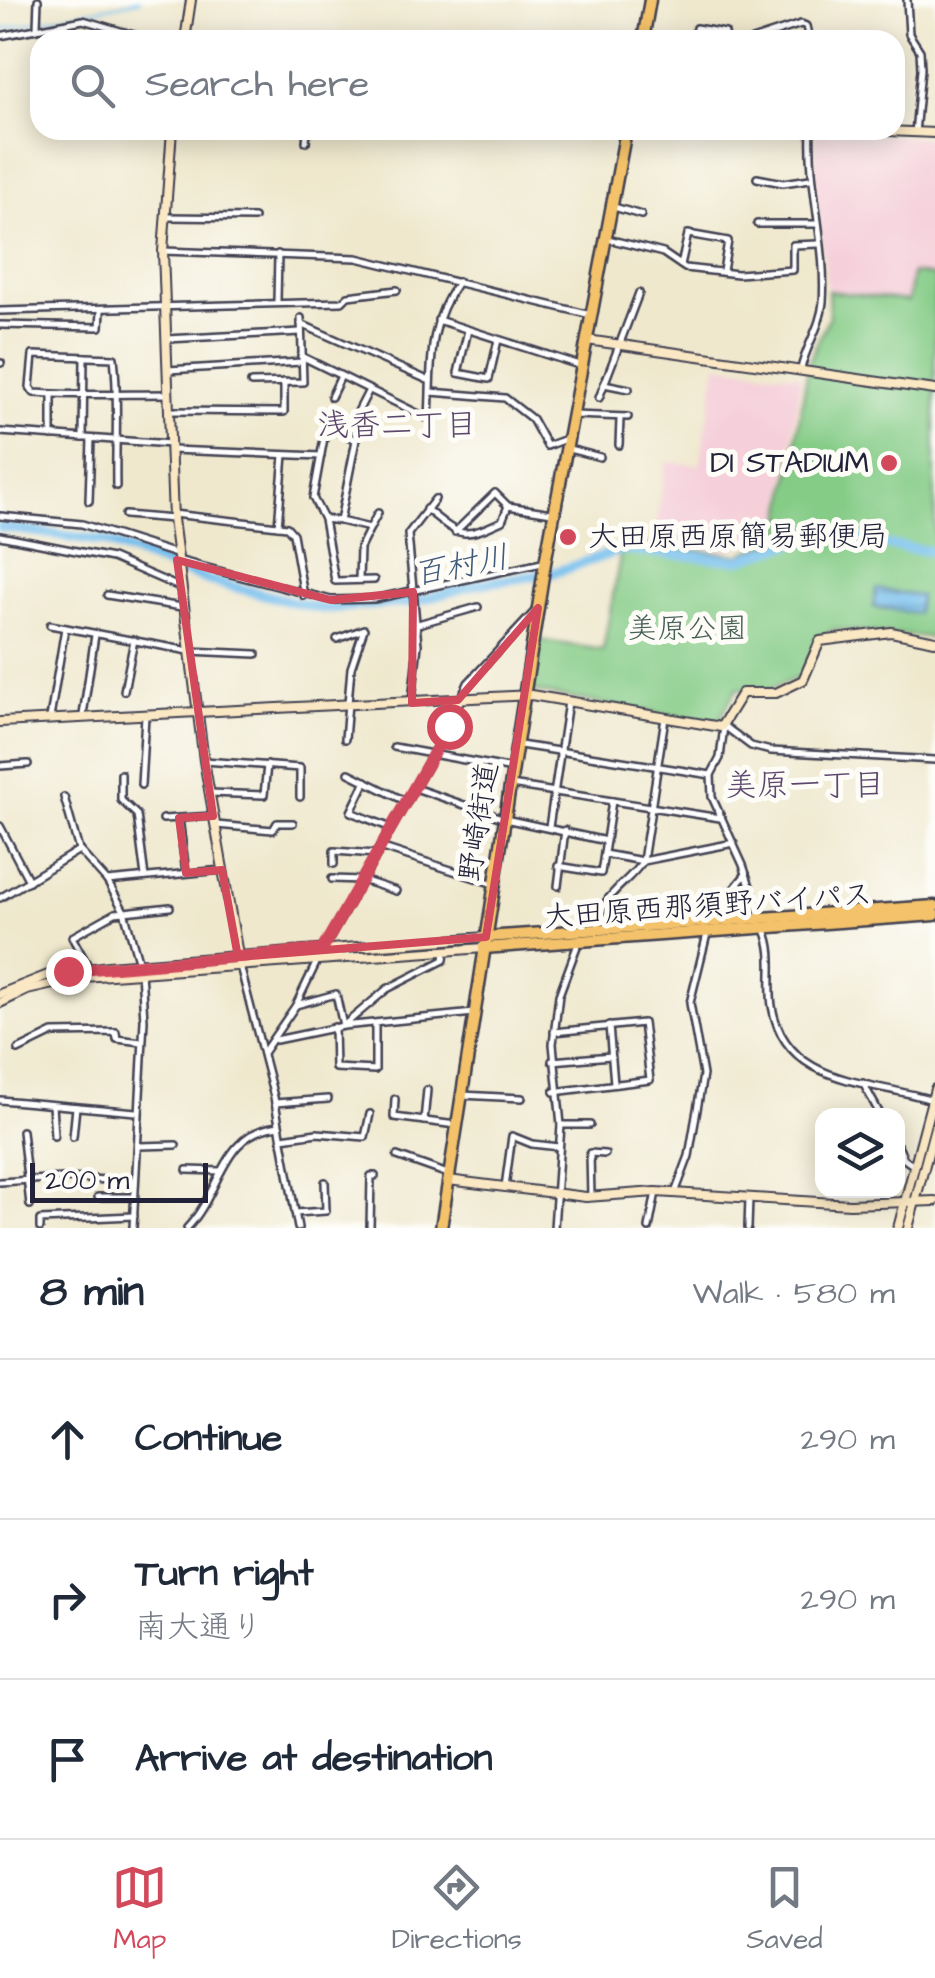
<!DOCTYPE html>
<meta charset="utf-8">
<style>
body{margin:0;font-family:"Architects Daughter","Klee One",sans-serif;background:#f6f6f7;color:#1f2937}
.controls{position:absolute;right:30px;bottom:30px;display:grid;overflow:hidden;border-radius:20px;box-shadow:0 5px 25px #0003}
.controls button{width:90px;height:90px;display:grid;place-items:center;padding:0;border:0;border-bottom:2px solid #e0e1e3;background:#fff;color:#1f2937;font:50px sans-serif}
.scale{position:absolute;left:30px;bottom:25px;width:178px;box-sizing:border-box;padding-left:10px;border:5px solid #22223b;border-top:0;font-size:28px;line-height:35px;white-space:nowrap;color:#22223b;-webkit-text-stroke:8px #fdfcf7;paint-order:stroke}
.stop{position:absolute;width:30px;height:30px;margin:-22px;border:8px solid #d1495b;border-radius:50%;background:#fff}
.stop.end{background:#d1495b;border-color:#fff;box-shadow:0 2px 10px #0008}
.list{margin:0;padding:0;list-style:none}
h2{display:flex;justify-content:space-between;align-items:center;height:130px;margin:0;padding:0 40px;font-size:42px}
h2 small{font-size:32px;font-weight:400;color:#747a83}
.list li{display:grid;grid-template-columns:65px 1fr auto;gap:30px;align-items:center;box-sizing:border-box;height:160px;padding:0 40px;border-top:2px solid #e0e1e3}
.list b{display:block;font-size:38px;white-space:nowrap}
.list p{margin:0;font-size:32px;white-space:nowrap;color:#747a83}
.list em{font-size:32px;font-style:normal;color:#747a83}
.icon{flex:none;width:55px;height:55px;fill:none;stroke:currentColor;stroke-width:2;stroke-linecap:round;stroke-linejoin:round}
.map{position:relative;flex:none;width:935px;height:1228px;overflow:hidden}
.search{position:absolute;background:#fff;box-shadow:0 5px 25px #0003;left:30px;right:30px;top:30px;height:110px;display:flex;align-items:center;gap:25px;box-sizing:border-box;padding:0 35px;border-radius:30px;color:#747a83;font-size:38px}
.sheet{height:610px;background:#fff}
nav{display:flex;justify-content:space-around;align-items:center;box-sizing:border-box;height:140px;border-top:2px solid #e0e1e3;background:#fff;font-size:28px;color:#747a83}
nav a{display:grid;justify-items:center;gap:5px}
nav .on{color:#d1495b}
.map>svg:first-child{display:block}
.built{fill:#f5cfda}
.park{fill:#85cc87;stroke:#547761;stroke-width:2.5}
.water{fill:url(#water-rules);stroke:#4c7094;stroke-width:2.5}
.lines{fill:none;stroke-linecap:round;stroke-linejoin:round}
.stream{stroke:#75bfee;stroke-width:2.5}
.river{stroke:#75bfee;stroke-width:10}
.street-casing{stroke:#414051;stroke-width:10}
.secondary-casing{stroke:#414051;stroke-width:12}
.highway-casing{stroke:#414051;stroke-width:15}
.street{stroke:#fff;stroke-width:5}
.secondary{stroke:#fae7c3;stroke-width:8}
.highway{stroke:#f3c26a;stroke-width:10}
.route{stroke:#d1495b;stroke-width:12}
.marked{fill:none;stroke:#d1495b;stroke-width:8;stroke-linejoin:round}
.poi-dot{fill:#d1495b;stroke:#fdfcf7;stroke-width:4}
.labels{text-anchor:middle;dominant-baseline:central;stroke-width:10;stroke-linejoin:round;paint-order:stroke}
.poi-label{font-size:30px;fill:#22223b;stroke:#fdfcf7;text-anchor:end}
.park-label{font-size:30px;fill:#455e56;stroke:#fdfcf7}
.street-label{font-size:30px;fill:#22223b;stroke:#fdfcf7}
.neighbourhood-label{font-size:32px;fill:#5c486d;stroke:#fdfcf7}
.water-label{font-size:32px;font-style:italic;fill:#3f597a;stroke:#fdfcf7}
</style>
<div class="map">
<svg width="935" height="1228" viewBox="0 0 935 1228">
<defs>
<pattern id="water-rules" width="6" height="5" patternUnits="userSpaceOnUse" patternTransform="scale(2.5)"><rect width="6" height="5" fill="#75bfee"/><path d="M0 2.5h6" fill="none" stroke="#609bc2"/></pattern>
</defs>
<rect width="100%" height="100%" fill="#fdfcf7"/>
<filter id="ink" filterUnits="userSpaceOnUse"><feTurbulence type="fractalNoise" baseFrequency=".01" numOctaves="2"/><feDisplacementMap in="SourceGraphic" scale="20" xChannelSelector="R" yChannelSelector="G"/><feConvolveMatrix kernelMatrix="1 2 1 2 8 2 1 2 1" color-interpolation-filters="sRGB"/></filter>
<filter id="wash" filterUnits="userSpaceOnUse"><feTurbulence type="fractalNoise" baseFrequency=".0048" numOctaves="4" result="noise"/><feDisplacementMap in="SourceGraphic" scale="40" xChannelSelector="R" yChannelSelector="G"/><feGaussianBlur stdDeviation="2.25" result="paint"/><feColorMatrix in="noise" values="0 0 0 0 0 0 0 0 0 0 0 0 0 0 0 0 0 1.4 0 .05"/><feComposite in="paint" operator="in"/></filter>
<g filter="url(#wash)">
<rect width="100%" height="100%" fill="#efe8cd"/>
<g class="built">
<path d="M815 131 935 138V276L912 273 909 302 828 291 814 177Z"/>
<path d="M717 365 801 376 778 537 726 550 654 538 666 462 700 465Z"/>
</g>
<path class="park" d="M912 273 935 276V638L834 629 815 642 802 676 768 690 737 689 717 724 530 691 538 640 603 650 622 546 643 544 739 555 779 539 809 361 829 316 828 291 908 301Z"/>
<path class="water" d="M876 589 920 596 917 613 873 607Z"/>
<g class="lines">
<path class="stream" d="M0 30 140 0"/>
<path class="river" d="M0 527 103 541 210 581 322 609 414 602 477 584 553 573 621 550 738 560 812 537H832L935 552"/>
</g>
</g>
<g filter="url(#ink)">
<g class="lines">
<g class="street-casing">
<g id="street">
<path d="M907 0 909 34 920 51 921 69 915 133"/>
<path d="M37 27 38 0"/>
<path d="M0 36 83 20 151 40"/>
<path d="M483 40H484"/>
<path d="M693 40 696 28 725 33 726 40"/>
<path d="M706 40 708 30"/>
<path d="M752 40 801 24 806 26 809 40"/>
<path d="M306 142 307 130"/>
<path d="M757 178 783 183 810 179"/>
<path d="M614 207 641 215"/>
<path d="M166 217 254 218"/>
<path d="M757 224H817"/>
<path d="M608 239 663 253 685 268 738 274 793 270V245L818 244"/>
<path d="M163 251 357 258 591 315"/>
<path d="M681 265 688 234 728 241 723 271"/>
<path d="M277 301 278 254"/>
<path d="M0 311 342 302 348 296 397 290"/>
<path d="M438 320 579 365"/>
<path d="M301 324 430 381"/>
<path d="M0 325 100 327 101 311"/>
<path d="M468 330 458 373 489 379 498 340"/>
<path d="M167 339 301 332"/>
<path d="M301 356 429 419C432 366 426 328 458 282"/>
<path d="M0 363H1"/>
<path d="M801 369C806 345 821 327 823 302 827 245 808 188 811 130"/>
<path d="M168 370 302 362"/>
<path d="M251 383 303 382 301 318"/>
<path d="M604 384 629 389"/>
<path d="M369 390 346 435 356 440 340 521 324 519 335 581 374 580"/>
<path d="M431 392 505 398 532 419 547 446 566 439"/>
<path d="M331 397 341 376"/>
<path d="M599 398 639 293"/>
<path d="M169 411 284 412V382"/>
<path d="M573 415 628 417"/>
<path d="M0 432 171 444"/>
<path d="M52 436V394"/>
<path d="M83 438 84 357"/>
<path d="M619 445 620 419"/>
<path d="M569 449 600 457"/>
<path d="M171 450 321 456"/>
<path d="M116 486C115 444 119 399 114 358L33 355 30 387 34 393C79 396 124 394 169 394"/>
<path d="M89 501 91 439"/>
<path d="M426 509C461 537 461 540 502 521L508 506"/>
<path d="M173 514 287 527 293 534 304 596"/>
<path d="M125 515 173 519"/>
<path d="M0 516 82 524 176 554"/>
<path d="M324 519 313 498 326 427 346 435"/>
<path d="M340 521 370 528 360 548 359 580"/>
<path d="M278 526 284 455"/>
<path d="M370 528 378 513"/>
<path d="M455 532 495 493 508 506 552 513"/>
<path d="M0 536 112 558 179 587"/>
<path d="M177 560 331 600 374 599 542 563"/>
<path d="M107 595 182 607"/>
<path d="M418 624 478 607"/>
<path d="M50 625 189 651 256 654"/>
<path d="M337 639 364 629 351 668 345 739"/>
<path d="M124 691 134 640"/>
<path d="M412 700 418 645 408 534 435 499"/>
<path d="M83 715 95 635"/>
<path d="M50 718 65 628"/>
<path d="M724 726 720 758 711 775 712 797 743 865 761 919"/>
<path d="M727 728 751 746 771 751 935 760"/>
<path d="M520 745 711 775"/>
<path d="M394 747 513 769"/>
<path d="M204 761 300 768V797"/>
<path d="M0 766 28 764"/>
<path d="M349 773 407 802"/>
<path d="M121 774V800L137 815 145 877"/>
<path d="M366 781 351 812 391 828"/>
<path d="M141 785 145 716"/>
<path d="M511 785 720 818"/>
<path d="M415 788 505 819 606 841"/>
<path d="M210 793 264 795 267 765"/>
<path d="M64 797 79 850 107 881 124 911 141 971 144 1020 133 1228"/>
<path d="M179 818 186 873"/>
<path d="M163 819 213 816"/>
<path d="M216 825 273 830 277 823H293"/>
<path d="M0 826 29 881"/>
<path d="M549 827 568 702"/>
<path d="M380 847 494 884"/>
<path d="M604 854 643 861 734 843"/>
<path d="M334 864V851L376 854"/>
<path d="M558 866 601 873 612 801"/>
<path d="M332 879 362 880 396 891"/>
<path d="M107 881 222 870"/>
<path d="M558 886 565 830"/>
<path d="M0 898 79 850"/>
<path d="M710 918 746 874"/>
<path d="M598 929C600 893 625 887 643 861L665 718"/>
<path d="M765 930C776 955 768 979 772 1006 785 1086 870 1080 932 1100"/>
<path d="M240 966 274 1097 298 1228"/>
<path d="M89 968 72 937 115 913 170 907"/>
<path d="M296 1005 336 994 343 1026 474 1013"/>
<path d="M609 1026 614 1083"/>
<path d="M334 1027 335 1068 375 1070V1024"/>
<path d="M554 1032 643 1023 650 1080 554 1092"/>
<path d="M276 1040 343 1026 387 989 444 960 445 952"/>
<path d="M18 1050 53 1033 116 1032 117 1039 142 1042"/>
<path d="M263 1053 296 1005 322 951 449 726 468 683 538 608"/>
<path d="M552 1061 611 1056"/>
<path d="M863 1083 881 1116"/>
<path d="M461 1095 522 1098"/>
<path d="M395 1099 394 1117 456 1125"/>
<path d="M0 1100 136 1112"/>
<path d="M275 1103 328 1099"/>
<path d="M52 1105 54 1136"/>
<path d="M424 1121 427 1090"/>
<path d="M561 1125H590"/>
<path d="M22 1131 30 1205"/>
<path d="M73 1137 76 1107"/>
<path d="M282 1138 317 1133 365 1137 370 1114"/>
<path d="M139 1146 176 1145"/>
<path d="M898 1146 904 1159 914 1166"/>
<path d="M397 1156 448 1174"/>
<path d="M187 1170 221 1171"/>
<path d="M0 1182 63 1178 133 1181"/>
<path d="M505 1187 512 1136 532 1144 559 1147"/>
<path d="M675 1193 689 1156 703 1075 690 1003 707 934"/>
<path d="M98 1197H134"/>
<path d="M591 1197 590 1153 605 1154"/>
<path d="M295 1213 326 1211 325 1182"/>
<path d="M40 1228V1220L134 1216"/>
<path d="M187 1228C222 1192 220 1132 279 1126"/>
<path d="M370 1228 371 1176H375"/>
<path d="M554 1228 561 1125 553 1044 559 995 579 941"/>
<path d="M649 1228 656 1192"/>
<path d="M748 1228 749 1198"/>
</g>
</g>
<g class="secondary-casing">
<g id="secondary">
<path d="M185 40 191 0"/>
<path d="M172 130 163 251 173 519 204 761 240 966"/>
<path d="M863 130 935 133"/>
<path d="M587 340 935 390"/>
<path d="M0 722 531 695 721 727 742 693H776L803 680 820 641 891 632 935 641"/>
<path d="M0 994 48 975 108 966 486 937"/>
<path d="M0 1003 27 990 84 977 484 948"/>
<path d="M448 1180 586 1197 656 1192 850 1204 935 1201"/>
<path d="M898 1228 935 1089"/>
<path d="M908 1228 935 1127"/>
</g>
</g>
<g class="highway-casing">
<g id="highway">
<path d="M643 40 650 0"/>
<path d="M486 937 935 906"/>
<path d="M484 948 935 915"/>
<path d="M441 1228 545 563 626 130"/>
</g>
</g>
<use href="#street" class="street"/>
<use href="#secondary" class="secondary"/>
<use href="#highway" class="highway"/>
</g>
</g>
<g class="lines" filter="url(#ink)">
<path class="route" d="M68 971 322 950 449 726"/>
</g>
<path class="marked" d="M177 560 331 600 413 592 412 703 458 700 538 608 486 937 238 957 222 870 186 873 179 818 213 816Z"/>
<g class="poi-dot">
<circle cx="889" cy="463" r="10"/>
<circle cx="568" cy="537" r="10"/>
</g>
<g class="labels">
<g class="poi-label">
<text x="869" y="463">DI STADIUM</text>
<text x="588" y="537" text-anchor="start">大田原西原簡易郵便局</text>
</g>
<g class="park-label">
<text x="687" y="629">美原公園</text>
</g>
<g class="street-label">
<text transform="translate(479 822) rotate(-81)">野崎街道</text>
<text transform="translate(708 906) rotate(-4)">大田原西那須野バイパス</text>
</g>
<g class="neighbourhood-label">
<text x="397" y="425">浅香二丁目</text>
<text x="805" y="785">美原一丁目</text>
</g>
<g class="water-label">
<text transform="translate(461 566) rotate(-11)">百村川</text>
</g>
</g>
</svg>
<div class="controls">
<button><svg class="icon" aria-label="layers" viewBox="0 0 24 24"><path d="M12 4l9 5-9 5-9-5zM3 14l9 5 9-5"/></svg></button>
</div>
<div class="scale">200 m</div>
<div class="stop" style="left:449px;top:726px"></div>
<div class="stop end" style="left:68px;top:971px"></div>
<div class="search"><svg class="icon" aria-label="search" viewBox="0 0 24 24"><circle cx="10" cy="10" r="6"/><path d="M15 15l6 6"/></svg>Search here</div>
</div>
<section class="sheet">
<h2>8 min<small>Walk · 580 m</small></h2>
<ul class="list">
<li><svg class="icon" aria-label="ahead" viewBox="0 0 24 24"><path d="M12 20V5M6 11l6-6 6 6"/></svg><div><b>Continue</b></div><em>290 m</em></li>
<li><svg class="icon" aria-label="right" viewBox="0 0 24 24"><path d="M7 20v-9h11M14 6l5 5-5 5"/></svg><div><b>Turn right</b><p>南大通り</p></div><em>290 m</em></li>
<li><svg class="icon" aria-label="arrive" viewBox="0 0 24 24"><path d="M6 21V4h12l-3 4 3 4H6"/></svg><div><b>Arrive at destination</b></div></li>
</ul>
</section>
<nav>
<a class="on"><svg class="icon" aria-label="map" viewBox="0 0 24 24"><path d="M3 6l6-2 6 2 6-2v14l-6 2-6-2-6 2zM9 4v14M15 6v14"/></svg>Map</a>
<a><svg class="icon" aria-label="directions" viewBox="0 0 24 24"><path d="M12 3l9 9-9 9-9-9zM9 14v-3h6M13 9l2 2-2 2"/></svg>Directions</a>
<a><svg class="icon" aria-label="saved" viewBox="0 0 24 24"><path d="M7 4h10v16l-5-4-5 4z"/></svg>Saved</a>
</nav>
